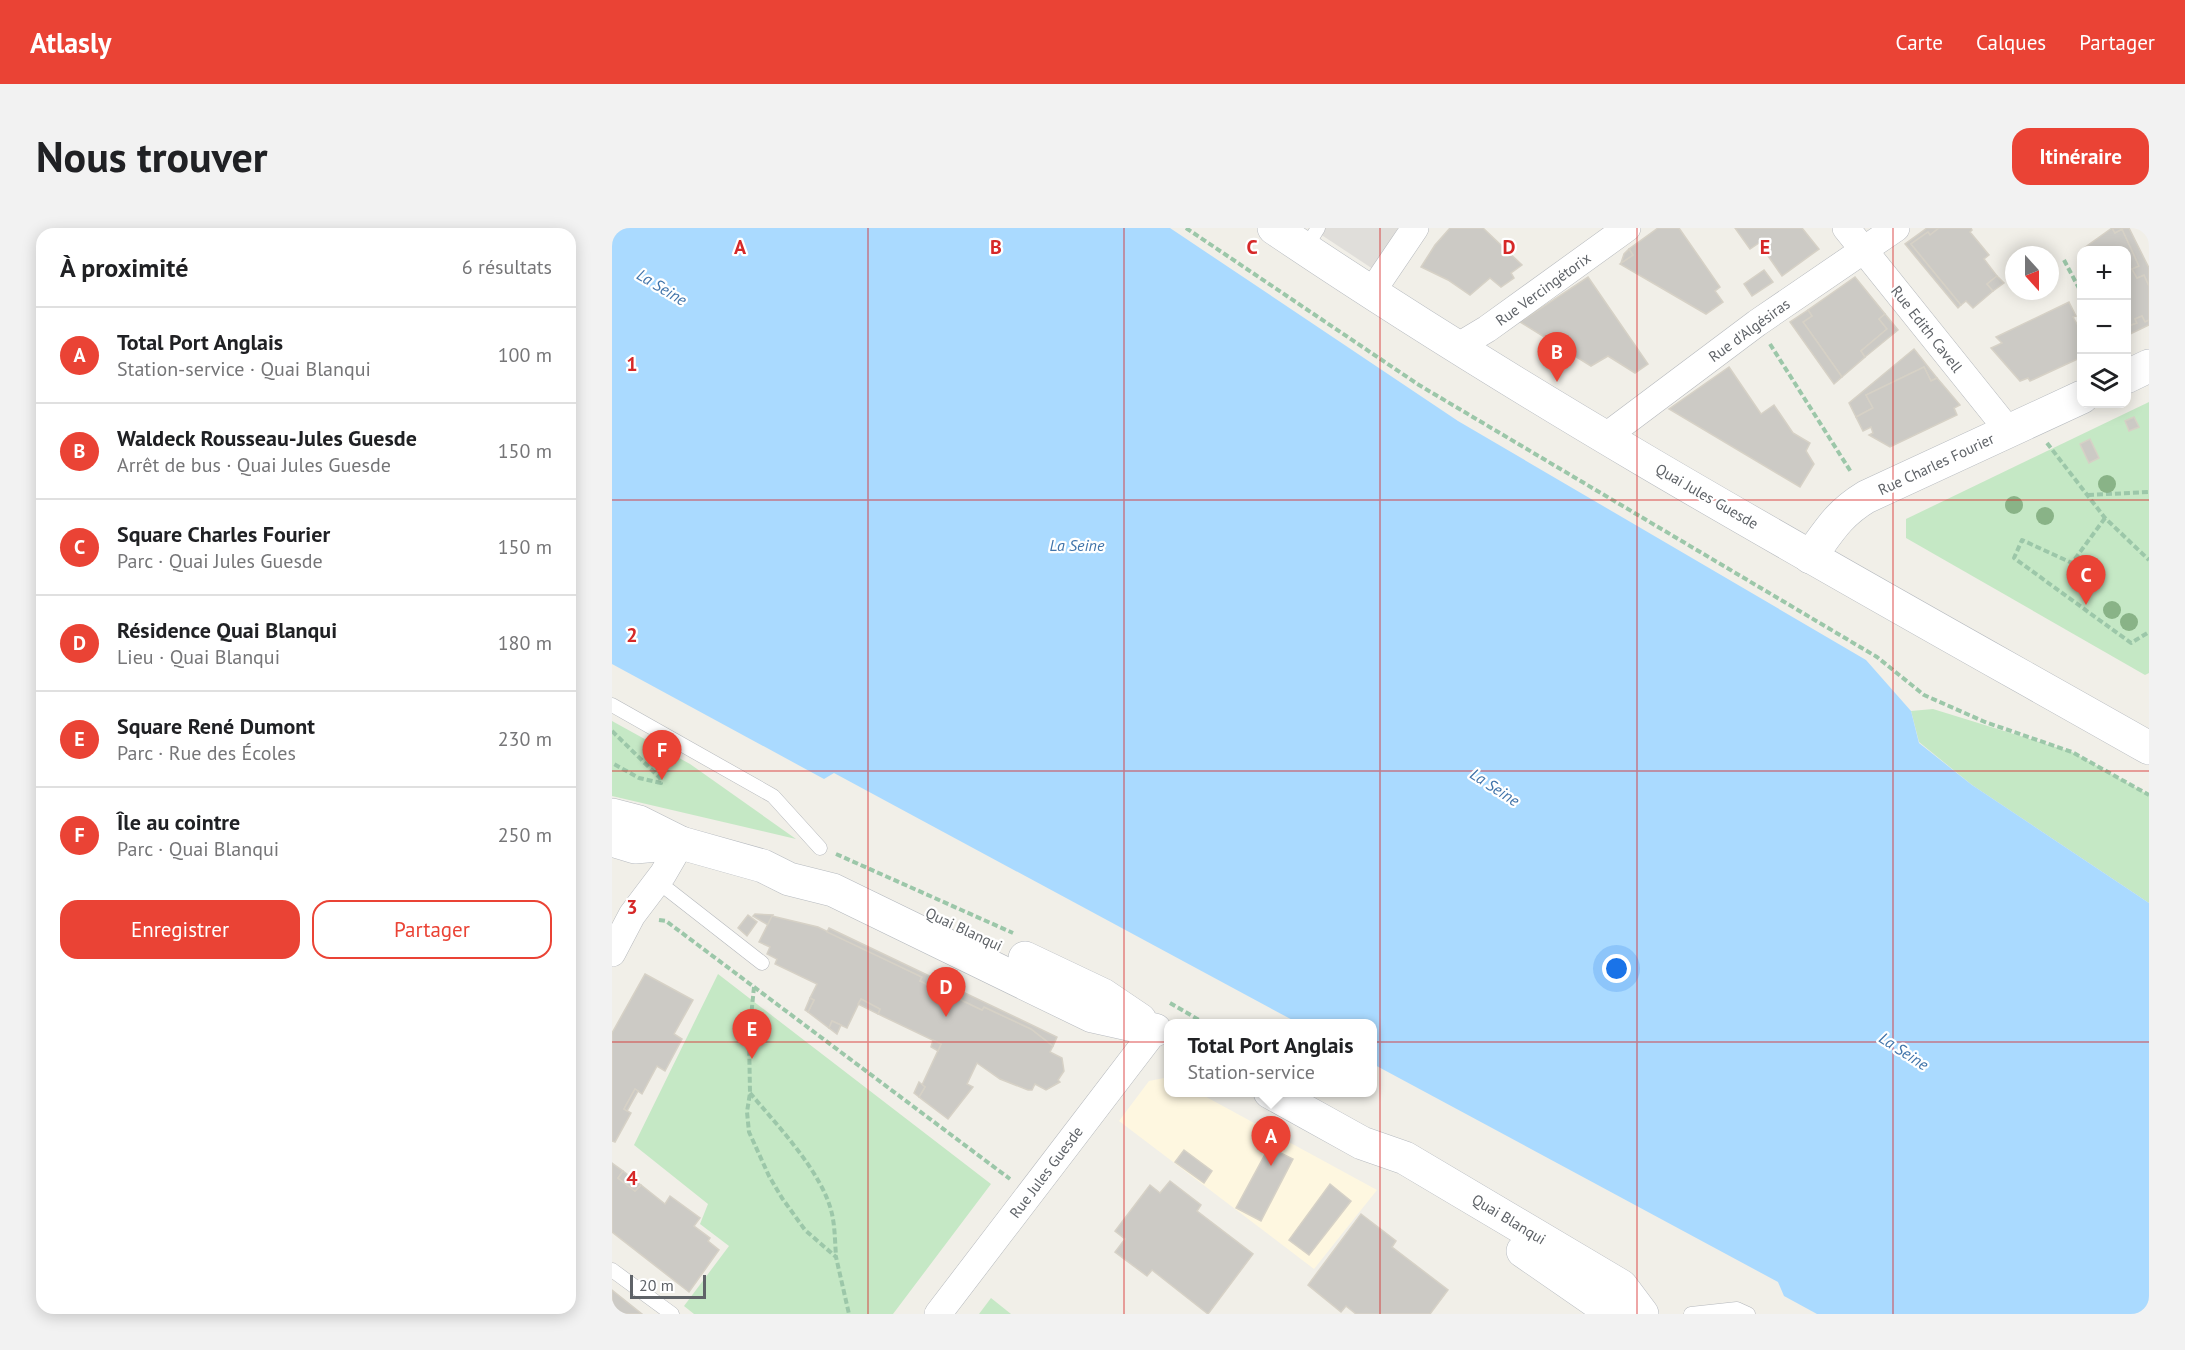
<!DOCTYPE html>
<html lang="fr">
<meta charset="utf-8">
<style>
body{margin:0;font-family:"PT Sans",sans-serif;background:#f2f2f2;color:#202124}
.controls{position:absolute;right:18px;top:18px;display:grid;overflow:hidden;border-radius:12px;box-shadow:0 3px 15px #0003}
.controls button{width:54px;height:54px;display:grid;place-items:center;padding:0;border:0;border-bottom:2px solid #e0e0e0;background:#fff;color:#202124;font:30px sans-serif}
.compass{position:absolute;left:1393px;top:18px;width:54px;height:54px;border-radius:50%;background:#fff;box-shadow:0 3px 15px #0003;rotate:159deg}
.scale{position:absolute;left:18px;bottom:15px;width:76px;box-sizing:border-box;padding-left:6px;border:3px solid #5f6368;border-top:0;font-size:16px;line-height:21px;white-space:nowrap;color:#5f6368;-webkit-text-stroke:4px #fff;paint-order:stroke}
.you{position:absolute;left:1005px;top:741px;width:21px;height:21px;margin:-15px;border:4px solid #fff;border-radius:50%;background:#1a73e8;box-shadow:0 0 0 9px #1a73e833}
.badge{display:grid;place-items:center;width:39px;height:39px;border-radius:50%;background:#ea4335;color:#fff;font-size:20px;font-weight:700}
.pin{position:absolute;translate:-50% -50px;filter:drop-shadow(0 2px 3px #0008)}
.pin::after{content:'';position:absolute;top:32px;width:21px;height:18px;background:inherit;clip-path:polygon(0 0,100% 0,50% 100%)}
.popup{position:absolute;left:552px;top:791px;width:213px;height:78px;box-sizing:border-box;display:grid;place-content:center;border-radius:12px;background:#fff;filter:drop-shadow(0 2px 4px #0005);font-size:20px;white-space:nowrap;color:#757577}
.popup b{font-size:22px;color:#202124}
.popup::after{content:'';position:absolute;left:50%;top:100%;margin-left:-12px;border:12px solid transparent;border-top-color:#fff}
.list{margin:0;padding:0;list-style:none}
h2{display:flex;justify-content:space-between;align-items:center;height:78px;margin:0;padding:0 24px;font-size:26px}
h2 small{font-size:20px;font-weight:400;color:#757577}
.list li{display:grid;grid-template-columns:39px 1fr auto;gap:18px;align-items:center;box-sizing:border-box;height:96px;padding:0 24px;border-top:2px solid #e0e0e0}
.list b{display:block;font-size:22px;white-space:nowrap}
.list p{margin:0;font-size:20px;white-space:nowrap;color:#757577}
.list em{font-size:20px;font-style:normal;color:#757577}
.actions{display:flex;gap:12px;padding:18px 24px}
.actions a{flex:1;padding:14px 0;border:2px solid #ea4335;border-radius:18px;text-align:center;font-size:21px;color:#ea4335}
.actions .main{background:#ea4335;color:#fff}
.icon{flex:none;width:33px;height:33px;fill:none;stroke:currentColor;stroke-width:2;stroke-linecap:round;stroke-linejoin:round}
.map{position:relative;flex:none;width:1537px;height:1086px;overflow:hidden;border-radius:18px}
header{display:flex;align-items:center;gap:36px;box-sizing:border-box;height:84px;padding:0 30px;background:#ea4335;color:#fff}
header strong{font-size:28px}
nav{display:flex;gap:33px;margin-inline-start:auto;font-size:21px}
.intro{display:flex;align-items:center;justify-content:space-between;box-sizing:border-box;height:144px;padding:0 36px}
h1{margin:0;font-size:42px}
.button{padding:15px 27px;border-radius:18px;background:#ea4335;color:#fff;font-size:21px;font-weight:700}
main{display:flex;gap:36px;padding:0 36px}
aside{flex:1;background:#fff;border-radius:18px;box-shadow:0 3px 15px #0003}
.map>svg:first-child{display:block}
.commercial{fill:#fef7e0}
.industrial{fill:#e0deda}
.green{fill:#c5e8c5}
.water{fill:#aadaff}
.building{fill:#cccac5;stroke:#d6d1c6;stroke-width:1.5}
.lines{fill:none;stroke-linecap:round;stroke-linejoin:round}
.lane-casing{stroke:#b5b8bc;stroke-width:15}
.street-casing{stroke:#b5b8bc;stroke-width:28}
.secondary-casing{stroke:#b6babf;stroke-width:34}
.path{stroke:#9cc7a9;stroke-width:4;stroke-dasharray:6 3;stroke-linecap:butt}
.lane{stroke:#fff;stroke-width:14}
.street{stroke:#fff;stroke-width:27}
.secondary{stroke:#fff;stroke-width:33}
.tree{fill:#89b387}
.grid{fill:none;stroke:#d62828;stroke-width:1.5;stroke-opacity:0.55}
.labels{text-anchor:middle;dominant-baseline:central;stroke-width:4.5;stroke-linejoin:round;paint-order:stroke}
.street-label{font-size:15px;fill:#5f6368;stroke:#fff}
.water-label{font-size:16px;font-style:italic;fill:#4174aa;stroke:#fff}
.grid-label{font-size:20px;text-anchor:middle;font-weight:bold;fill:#d62828;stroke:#fff;stroke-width:4.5;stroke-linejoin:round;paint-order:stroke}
</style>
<header>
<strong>Atlasly</strong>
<nav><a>Carte</a><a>Calques</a><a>Partager</a></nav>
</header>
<div class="intro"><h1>Nous trouver</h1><a class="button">Itinéraire</a></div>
<main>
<aside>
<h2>À proximité<small>6 résultats</small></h2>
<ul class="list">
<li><span class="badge">A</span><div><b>Total Port Anglais</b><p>Station-service · Quai Blanqui</p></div><em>100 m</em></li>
<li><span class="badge">B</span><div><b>Waldeck Rousseau-Jules Guesde</b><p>Arrêt de bus · Quai Jules Guesde</p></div><em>150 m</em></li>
<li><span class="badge">C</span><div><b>Square Charles Fourier</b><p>Parc · Quai Jules Guesde</p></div><em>150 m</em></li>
<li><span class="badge">D</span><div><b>Résidence Quai Blanqui</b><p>Lieu · Quai Blanqui</p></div><em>180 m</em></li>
<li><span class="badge">E</span><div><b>Square René Dumont</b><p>Parc · Rue des Écoles</p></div><em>230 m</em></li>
<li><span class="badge">F</span><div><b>Île au cointre</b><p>Parc · Quai Blanqui</p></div><em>250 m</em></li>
</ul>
<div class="actions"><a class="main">Enregistrer</a><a>Partager</a></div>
</aside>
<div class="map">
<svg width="1537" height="1086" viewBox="0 0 1537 1086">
<rect width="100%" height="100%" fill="#f1efe8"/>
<path class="commercial" d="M557 849V864L587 865 765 962 702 1041 507 893 537 853Z"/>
<path class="industrial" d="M699 0H786L761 41Z"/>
<g class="green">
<path d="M1537 174V445L1533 447 1294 310V291Z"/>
<path d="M1321 481 1460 524 1537 567V675L1360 557 1307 514 1299 483Z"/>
<path d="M0 493 78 536 184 611 0 568Z"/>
<path d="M106 746 379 956 281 1086H82L72 1078 117 1018 88 996 96 976 22 917Z"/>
<path d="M379 1070 399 1086H367Z"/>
</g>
<path class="water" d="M0 0H558L846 193 1254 432 1299 483 1307 515 1360 557 1537 675V1086H1205L1172 1068 1166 1054 761 836V796L686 795 222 545 212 551 0 436Z"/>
<g class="building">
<path d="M838 0H871L910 37 899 45 902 50 889 59 878 50 858 67 836 52 809 39 823 17Z"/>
<path d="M1046 0H1067L1108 59 1103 63 1111 74 1094 86 1008 36 1021 27 1017 21Z"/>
<path d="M1123 0H1190L1207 21 1170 48 1147 15 1138 21Z"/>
<path d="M1315 0H1327L1318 7 1316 4 1299 16 1349 77 1346 80 1293 16Z"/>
<path d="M1327 0H1359L1360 2 1358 4 1377 27 1372 31 1385 48 1375 56 1381 63 1361 80 1354 73 1349 77 1299 16 1316 4 1318 7Z"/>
<path d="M1500 0 1503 5 1510 1 1527 38 1520 41 1525 50 1532 47 1537 58V92L1533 94 1530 88 1523 91 1525 95 1514 99V22H1473L1472 20Z"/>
<path d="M1500 0H1517L1537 40V58L1532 47 1525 50 1520 41 1527 38 1510 1 1503 5Z"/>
<path d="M1017 21 1021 27 1009 35 1012 26Z"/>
<path d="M1152 42 1161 54 1140 68 1132 56Z"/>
<path d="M1385 48 1392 55 1381 63 1375 56Z"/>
<path d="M976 49 1036 136 1023 145 996 128 979 138 908 94Z"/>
<path d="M1243 49 1273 86 1267 91 1275 101 1249 123 1253 129 1230 149 1191 94 1200 88 1196 82Z"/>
<path d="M1457 74 1464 88 1461 89 1465 96 1470 94V129L1418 153 1416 150 1408 153 1379 120 1390 115 1384 109Z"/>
<path d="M1196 82 1200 88 1191 94 1230 149 1222 156 1178 94Z"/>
<path d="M1273 86 1286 102 1253 129 1249 123 1275 101 1267 91Z"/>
<path d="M1530 88 1533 94 1537 92V97L1514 108V99L1525 95 1523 91Z"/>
<path d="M1302 121 1325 150 1319 153 1312 139 1254 167 1261 180 1244 189 1237 175Z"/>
<path d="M1117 139 1149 186 1162 177 1181 205 1198 215 1194 223 1202 236 1188 259 1057 181Z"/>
<path d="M1312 139 1319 153 1325 150 1348 177 1342 180 1345 187 1278 219 1257 207 1261 205 1259 199 1251 203 1244 189 1261 180 1254 167Z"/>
<path d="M1522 189 1527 199 1517 203 1513 193Z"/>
<path d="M1478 211 1487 230 1477 235 1468 216Z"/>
<path d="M143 686 161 687 156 697 141 688Z"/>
<path d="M136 687 145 694 135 708 126 700Z"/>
<path d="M160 688 206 699 310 749 308 753 320 759 344 766 343 769 370 782 372 779 419 801 441 818 438 824 450 830 452 843 446 852 448 854 434 862 423 856 420 862H416L388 851 365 835 355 856 361 859 336 891 307 869 313 859 310 857 329 816 266 786 268 781 249 771 235 800 220 793 217 800 196 784 202 772 198 770 205 756 163 736 165 731 155 726 158 719 147 714Z"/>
<path d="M217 700 445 809 441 818 419 801 372 779 370 782 343 769 344 766 320 759 308 753 310 749 215 704Z"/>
<path d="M33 746 81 772 62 806 70 811 53 843 45 838 30 866 23 861 12 881 19 885 3 914 0 913V805Z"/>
<path d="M198 770 202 772 196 784 193 782Z"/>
<path d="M249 771 268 781 266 786 246 776Z"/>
<path d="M220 793 229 797 225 806 217 800Z"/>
<path d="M321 812 329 816 326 823 319 819Z"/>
<path d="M307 854 313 859 307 869 302 865Z"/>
<path d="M23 861 26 863 15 883 12 881Z"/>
<path d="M657 919 681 931 649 993 624 980Z"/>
<path d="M572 922 600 943 592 955 563 934Z"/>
<path d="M0 935 11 943 6 950 23 963 29 957 53 976 58 968 88 990 82 998 98 1010 96 1013 107 1022 77 1064 0 1004Z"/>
<path d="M11 943 29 957 23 963 6 950Z"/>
<path d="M558 953 589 977 585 983 641 1026 596 1086 540 1042 535 1048 503 1024 513 1011 503 1003 538 957 548 965Z"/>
<path d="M718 956 739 973 697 1027 677 1012Z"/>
<path d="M749 986 784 1013 780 1019 836 1062 818 1086H744L734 1078 729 1084 696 1057Z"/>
<path d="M0 1062 30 1086H0Z"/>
</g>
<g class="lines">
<g class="lane-casing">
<g id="lane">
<path d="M693 21 706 0"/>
<path d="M0 477 161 568 208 620"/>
<path d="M45 653 150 735"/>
<path d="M0 1042 60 1086"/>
<path d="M1079 1086 1125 1081 1136 1086"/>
</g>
</g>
<g class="street-casing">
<g id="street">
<path d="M1234 0 1396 202"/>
<path d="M759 65 803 0"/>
<path d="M845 119 875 101 1015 0"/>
<path d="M993 209 1145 95 1284 0"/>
<path d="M0 725 20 687 51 646 69 615"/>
<path d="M326 1086 543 802"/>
</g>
</g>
<g class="secondary-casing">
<g id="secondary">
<path d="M662 0C943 190 1242 353 1537 520"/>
<path d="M1514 149 1537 138"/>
<path d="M1198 329C1217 303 1226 286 1254 269L1470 169"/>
<path d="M0 587 27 594 69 615 151 638 177 651 221 662 480 788 543 802"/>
<path d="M0 612 23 619 69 615"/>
<path d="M413 730 491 767 528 792"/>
<path d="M658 864 750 915 793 930 1009 1058 1030 1086"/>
<path d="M911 1023 992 1079 1022 1086"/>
</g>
</g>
<g class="path">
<path d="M574 0 807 157 1265 429 1312 467 1373 494 1460 524 1537 567"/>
<path d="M1452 32 1470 66"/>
<path d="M1158 116 1239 244"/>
<path d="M1435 215 1493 290 1537 332"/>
<path d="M1476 267 1537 264"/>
<path d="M1493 290 1460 335 1410 312 1402 330 1519 415 1537 404"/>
<path d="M0 503 48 550 49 555 27 550 0 535"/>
<path d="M224 626 401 705"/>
<path d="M47 692 54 693 398 951"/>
<path d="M142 759 137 809 138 865 135 884 137 904 157 948 170 970 193 1002 224 1029 237 1086"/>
<path d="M558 775 594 796"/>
<path d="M138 865C165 897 211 945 220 986 223 999 223 1015 224 1028"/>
</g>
<use href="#lane" class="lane"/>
<use href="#street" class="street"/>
<use href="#secondary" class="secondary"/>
</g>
<g class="tree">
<circle cx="1495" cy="256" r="9"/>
<circle cx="1402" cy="277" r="9"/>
<circle cx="1433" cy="288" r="9"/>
<circle cx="1500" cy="382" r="9"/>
<circle cx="1517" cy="394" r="9"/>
</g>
<path class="grid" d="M256 0V1086M512 0V1086M768 0V1086M1025 0V1086M1281 0V1086M0 272H1537M0 543H1537M0 814H1537"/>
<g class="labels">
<g class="street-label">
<text transform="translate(931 61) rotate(-36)">Rue Vercingétorix</text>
<text transform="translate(1315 101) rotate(52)">Rue Edith Cavell</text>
<text transform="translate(1137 102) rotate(-36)">Rue d'Algésiras</text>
<text transform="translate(1324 236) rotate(-25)">Rue Charles Fourier</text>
<text transform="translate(1095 268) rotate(30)">Quai Jules Guesde</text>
<text transform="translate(352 701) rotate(25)">Quai Blanqui</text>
<text transform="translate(434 944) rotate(-53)">Rue Jules Guesde</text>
<text transform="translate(897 991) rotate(31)">Quai Blanqui</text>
</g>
<g class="water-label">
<text transform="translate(50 59) rotate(31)">La Seine</text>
<text x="465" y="317">La Seine</text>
<text transform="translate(883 559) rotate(33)">La Seine</text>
<text transform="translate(1292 823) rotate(33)">La Seine</text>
</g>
</g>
<g class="grid-label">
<text x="128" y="26">A</text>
<text x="384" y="26">B</text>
<text x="640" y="26">C</text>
<text x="897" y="26">D</text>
<text x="1153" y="26">E</text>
<text x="20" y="143">1</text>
<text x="20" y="414">2</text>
<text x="20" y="686">3</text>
<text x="20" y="957">4</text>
</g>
</svg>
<div class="controls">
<button>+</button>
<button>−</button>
<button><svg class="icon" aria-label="layers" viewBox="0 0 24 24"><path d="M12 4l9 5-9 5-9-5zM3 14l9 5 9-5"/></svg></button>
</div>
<svg class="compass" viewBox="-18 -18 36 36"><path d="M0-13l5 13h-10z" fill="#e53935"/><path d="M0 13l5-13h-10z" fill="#757577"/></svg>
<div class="scale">20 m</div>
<div class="you"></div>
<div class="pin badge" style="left:659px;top:938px">A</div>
<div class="popup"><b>Total Port Anglais</b>Station-service</div>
<div class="pin badge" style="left:945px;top:154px">B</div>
<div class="pin badge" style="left:1474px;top:377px">C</div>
<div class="pin badge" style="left:334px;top:789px">D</div>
<div class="pin badge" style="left:140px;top:831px">E</div>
<div class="pin badge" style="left:50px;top:552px">F</div>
</div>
</main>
